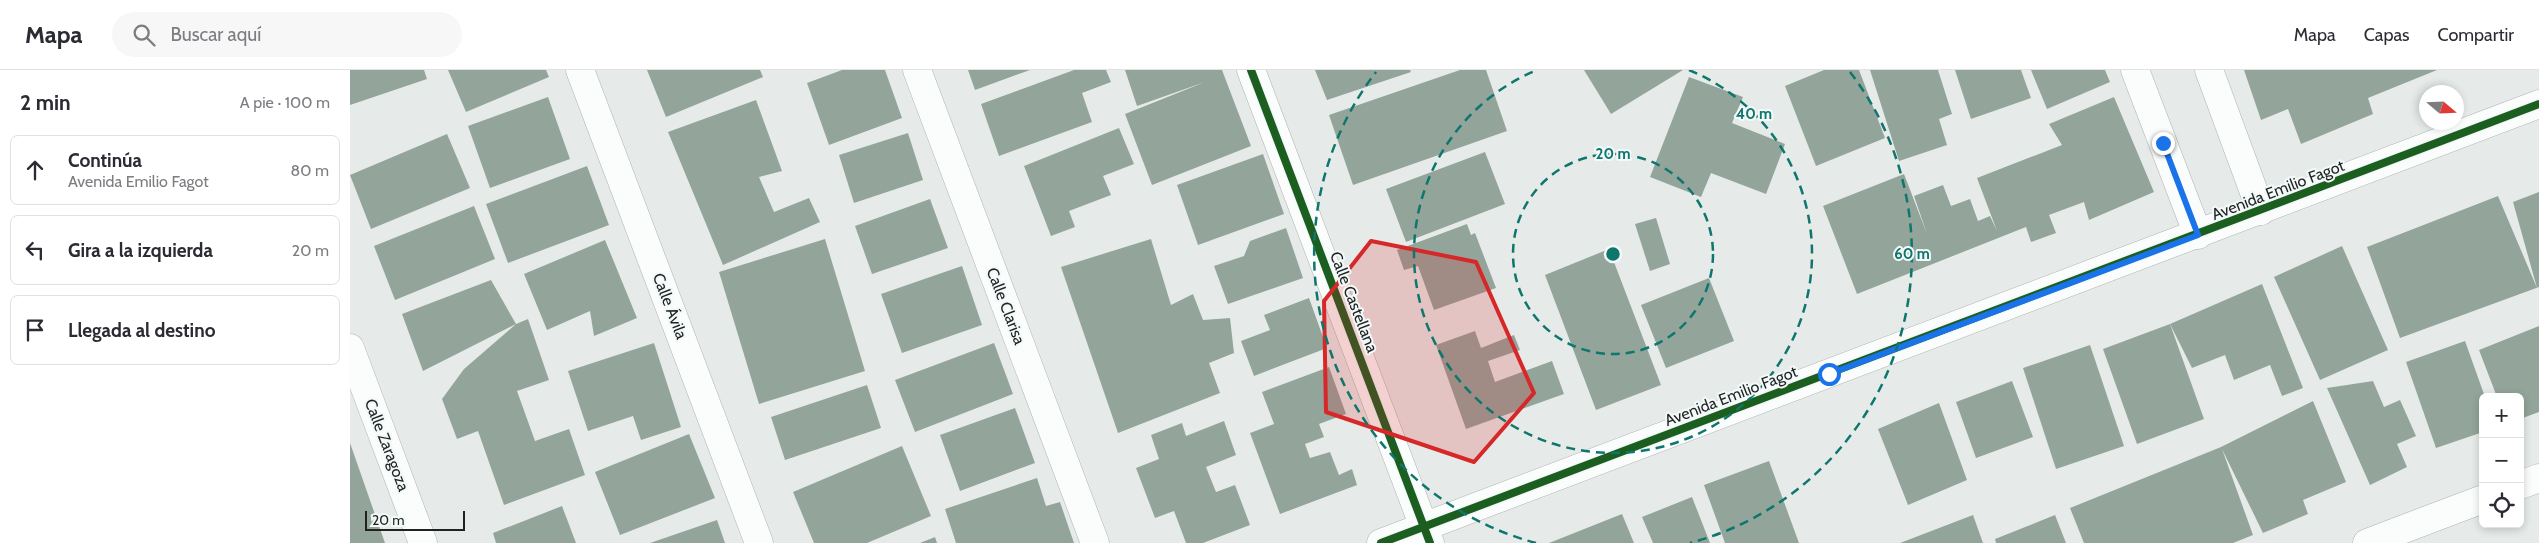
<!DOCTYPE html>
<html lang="es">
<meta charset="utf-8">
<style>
body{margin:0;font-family:Cabin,sans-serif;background:#f7f7f7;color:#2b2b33}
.controls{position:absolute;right:15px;bottom:15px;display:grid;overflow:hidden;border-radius:8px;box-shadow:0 2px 8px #0003}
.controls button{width:45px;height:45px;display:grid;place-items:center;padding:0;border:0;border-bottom:1px solid #e1e1e2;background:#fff;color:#2b2b33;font:25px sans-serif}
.compass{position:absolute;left:2069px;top:15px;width:45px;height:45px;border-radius:50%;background:#fff;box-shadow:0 2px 8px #0003;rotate:109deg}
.scale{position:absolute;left:15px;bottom:12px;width:100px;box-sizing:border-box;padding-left:5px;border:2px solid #1f2221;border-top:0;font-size:14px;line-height:18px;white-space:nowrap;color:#1f2221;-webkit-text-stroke:4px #f2f9f8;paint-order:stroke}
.stop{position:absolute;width:15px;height:15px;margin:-11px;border:4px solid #1a73e8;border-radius:50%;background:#fff}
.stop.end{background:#1a73e8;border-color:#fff;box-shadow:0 1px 5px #0008}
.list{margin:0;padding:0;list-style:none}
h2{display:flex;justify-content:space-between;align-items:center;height:65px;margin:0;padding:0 20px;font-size:21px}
h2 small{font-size:16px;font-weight:400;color:#7c7c81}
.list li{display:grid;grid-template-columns:32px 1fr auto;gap:15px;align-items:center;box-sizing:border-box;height:70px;margin:0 10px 10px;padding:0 10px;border:1px solid #e1e1e2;border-radius:8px}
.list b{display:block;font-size:19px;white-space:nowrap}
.list p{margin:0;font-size:16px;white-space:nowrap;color:#7c7c81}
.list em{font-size:16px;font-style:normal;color:#7c7c81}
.icon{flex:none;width:28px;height:28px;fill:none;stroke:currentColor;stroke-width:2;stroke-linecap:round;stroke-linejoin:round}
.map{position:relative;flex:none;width:2189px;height:473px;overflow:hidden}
header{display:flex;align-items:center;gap:30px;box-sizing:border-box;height:70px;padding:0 25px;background:#fff;border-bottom:1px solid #e1e1e2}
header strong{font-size:24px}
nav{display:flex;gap:28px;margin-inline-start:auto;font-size:18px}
.search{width:350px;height:45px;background:#f7f7f7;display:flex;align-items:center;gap:12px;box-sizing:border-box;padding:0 18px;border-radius:28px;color:#7c7c81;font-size:19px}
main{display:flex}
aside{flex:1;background:#fff}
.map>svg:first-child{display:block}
.building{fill:#93a59b}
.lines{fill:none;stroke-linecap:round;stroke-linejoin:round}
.street-casing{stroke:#b0b3b2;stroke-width:29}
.secondary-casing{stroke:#b0b3b2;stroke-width:29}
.street{stroke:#fbfcfc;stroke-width:28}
.secondary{stroke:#fbfcfc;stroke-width:28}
.cycleway-casing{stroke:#f2f9f8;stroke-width:11}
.cycleway{stroke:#1b5e20;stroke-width:8}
.route{stroke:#1a73e8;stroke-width:6}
.marked{fill:#d62828;fill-opacity:0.2;stroke:#d62828;stroke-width:4;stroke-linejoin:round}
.ring{fill:none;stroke:#0f766e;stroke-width:2.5;stroke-dasharray:9 6}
.labels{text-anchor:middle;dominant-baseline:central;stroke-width:4;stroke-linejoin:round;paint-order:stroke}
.street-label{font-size:16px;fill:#1f2221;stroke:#f2f9f8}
.centre{fill:#0f766e;stroke:#f2f9f8;stroke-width:2.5}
.ring-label{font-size:15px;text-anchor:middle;font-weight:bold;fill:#0f766e;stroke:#f2f9f8;stroke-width:4;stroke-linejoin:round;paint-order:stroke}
</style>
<header>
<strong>Mapa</strong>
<div class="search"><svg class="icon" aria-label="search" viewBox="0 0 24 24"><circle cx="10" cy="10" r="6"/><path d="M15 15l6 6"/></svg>Buscar aquí</div>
<nav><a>Mapa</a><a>Capas</a><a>Compartir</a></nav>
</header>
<main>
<aside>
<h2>2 min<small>A pie · 100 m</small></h2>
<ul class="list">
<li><svg class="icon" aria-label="ahead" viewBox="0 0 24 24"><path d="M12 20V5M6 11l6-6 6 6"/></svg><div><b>Continúa</b><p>Avenida Emilio Fagot</p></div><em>80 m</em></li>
<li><svg class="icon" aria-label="left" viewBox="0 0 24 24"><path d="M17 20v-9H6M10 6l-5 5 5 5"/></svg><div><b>Gira a la izquierda</b></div><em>20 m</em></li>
<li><svg class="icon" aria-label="arrive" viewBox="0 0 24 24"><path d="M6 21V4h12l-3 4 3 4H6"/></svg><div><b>Llegada al destino</b></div></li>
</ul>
</aside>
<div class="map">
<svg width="2189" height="473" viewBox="0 0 2189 473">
<rect width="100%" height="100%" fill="#e6ebea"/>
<g class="building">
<path d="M0 0H74L77 9 0 35Z"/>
<path d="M98 0H196L199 7 116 42Z"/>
<path d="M297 0H410L413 7 316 47Z"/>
<path d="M492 0H535L552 48 479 75 457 13Z"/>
<path d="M618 0H680L625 20Z"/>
<path d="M724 0H756L761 12 732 23 742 52 649 86 631 34Z"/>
<path d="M775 0H872L901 76 802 115 775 44 855 12 787 36Z"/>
<path d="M965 0H1060L1061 2 977 30Z"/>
<path d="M1110 0H1136L1157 61 1003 115 979 45Z"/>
<path d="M1234 0H1333L1261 44Z"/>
<path d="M1474 0H1509L1535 68 1466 96 1435 16Z"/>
<path d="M1520 0H1588L1602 44 1589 49 1597 75 1549 91Z"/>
<path d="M1605 0H1671L1681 28 1621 49Z"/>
<path d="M1681 0H1755L1760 12 1697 39Z"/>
<path d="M1894 0H2087L2018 28 2023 44 1951 74 1938 39 1911 50Z"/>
<path d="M1339 7 1393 27 1382 53 1435 74 1416 124 1361 103 1351 127 1300 107Z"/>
<path d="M198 27 220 89 140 118 118 56Z"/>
<path d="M1764 27 1804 122 1739 150 1734 132 1699 145 1706 163 1681 172 1676 157 1507 224 1473 136 1554 104 1577 164 1564 126 1593 115 1601 136 1620 129 1628 151 1640 146 1647 161 1627 108 1712 75 1699 54Z"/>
<path d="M406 30 432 101 409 107 424 142 459 128 470 152 373 195 318 62Z"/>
<path d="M769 58 784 94 753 106 761 125 719 141 725 157 701 166 674 96Z"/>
<path d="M558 63 573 110 504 133 489 85Z"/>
<path d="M97 64 120 118 21 159 0 105Z"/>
<path d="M1135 82 1155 134 1056 172 1036 119Z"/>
<path d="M913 84 934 144 848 175 827 115Z"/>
<path d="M237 96 259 155 158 193 136 134Z"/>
<path d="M2189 122V217L2050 268 2017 177 2148 126 2187 218 2163 132Z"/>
<path d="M580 129 598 178 522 204 505 156Z"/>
<path d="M124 136 145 189 45 230 24 176Z"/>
<path d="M1306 148 1320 194 1300 201 1285 154Z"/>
<path d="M1117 154 1121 165 1125 163 1146 218 1084 240 1068 196 1054 200 1047 180Z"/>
<path d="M936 158 953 208 878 234 864 196 894 186 900 171Z"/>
<path d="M475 169 515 301 409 334 369 202Z"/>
<path d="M801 169 821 235 843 224 853 250 880 248 884 283 859 293 870 323 768 363 711 197Z"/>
<path d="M255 170 287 248 244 266 240 241 197 260 174 204Z"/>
<path d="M1992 176 2038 280 1970 310 1924 207Z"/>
<path d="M1259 179 1311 315 1246 340 1195 205Z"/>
<path d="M612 196 632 255 552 283 531 224Z"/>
<path d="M1359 208 1384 271 1316 298 1291 235Z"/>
<path d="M141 210 166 254 178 249 199 310 167 321 185 371 219 359 235 405 154 435 128 361 107 369 92 329 114 299 166 254 73 301 52 244Z"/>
<path d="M1912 214 1953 318 1932 326 1920 295 1884 310 1875 285 1842 298 1820 254Z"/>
<path d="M959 228 977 278 904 306 891 271 920 260 914 245Z"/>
<path d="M1820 254 1854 349 1787 374 1753 279Z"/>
<path d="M2189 256V342L2170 349V327H2147L2129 280Z"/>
<path d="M1125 261 1131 278 1164 265 1170 280 1138 291 1145 312 1202 291 1214 324 1116 359 1086 275Z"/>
<path d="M2115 271 2135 327 2133 362 2086 378 2056 292Z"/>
<path d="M304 273 331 357 291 370 283 346 238 361 218 301Z"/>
<path d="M644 273 663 324 565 362 545 310Z"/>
<path d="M1740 275 1774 376 1706 399 1673 298Z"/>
<path d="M979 297 996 344 969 354 974 367 955 374 960 388 980 382 989 405 1002 399 1007 415 930 444 900 363 924 354 912 322Z"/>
<path d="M1662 311 1683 367 1626 388 1606 332Z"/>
<path d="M2023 311 2034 337 2050 330 2066 366 2047 374 2057 397 2020 415 1977 318Z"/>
<path d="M517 315 531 358 435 390 421 347Z"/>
<path d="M1963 331 1996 412 1953 430 1958 444 1913 463 1872 379 1903 465 1883 473H1734L1720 438 1871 377Z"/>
<path d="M1589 333 1617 410 1558 435 1528 359Z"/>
<path d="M665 338 685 393 610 421 590 365Z"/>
<path d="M874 351 886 385 856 397 866 422 885 415 900 455 853 473H836L824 441 805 448 786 398 809 389 801 365 832 353 836 366Z"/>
<path d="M339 364 365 428 270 465 245 402Z"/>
<path d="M0 373 35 473H0Z"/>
<path d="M552 376 581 446 517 473H464L443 422Z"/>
<path d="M1419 391 1449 473H1375L1354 415Z"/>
<path d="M687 408 696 436 710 432 724 473H606L595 439Z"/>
<path d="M1342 427 1360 473H1303L1292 447Z"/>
<path d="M212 436 226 473H146L143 463Z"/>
<path d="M1272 444 1284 473H1199Z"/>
<path d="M1623 445 1633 473H1550Z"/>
<path d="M1705 445 1716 473H1646L1645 469Z"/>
<path d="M367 450 375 473H300Z"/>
<path d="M585 467 587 473H570Z"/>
</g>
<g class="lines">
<g class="street-casing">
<g id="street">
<path d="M230 0 409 473"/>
<path d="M567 0 745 473"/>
<path d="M901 0 1080 473"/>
<path d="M1785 0 1848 165"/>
<path d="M1859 0 1911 141"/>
<path d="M0 278 73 473"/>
<path d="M2170 415 2189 408"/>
<path d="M2017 473 2133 429"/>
</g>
</g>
<g class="secondary-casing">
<path id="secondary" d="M1031 473 2189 34"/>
</g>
<use href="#street" class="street"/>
<use href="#secondary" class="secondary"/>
<g class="cycleway-casing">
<g id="cycleway">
<path d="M901 0 1080 473"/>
<path d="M1031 473 2189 34"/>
</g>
</g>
<use href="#cycleway" class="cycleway"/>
</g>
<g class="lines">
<path class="route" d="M1479 304 1848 165 1813 73"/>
</g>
<path class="marked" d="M1021 171 1126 192 1184 323 1124 392 976 342 974 231Z"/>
<g class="ring">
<circle cx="1263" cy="184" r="100"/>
<path d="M1339 0A199 199 0 1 1 1187 0"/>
<path d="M1186 473A299 299 0 0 1 1026 2M1500 2A299 299 0 0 1 1340 473"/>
</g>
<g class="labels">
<g class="street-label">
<text transform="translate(1928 120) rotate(-21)">Avenida Emilio Fagot</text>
<text transform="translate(1004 232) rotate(69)">Calle Castellana</text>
<text transform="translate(320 236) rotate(69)">Calle Ávila</text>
<text transform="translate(656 236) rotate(69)">Calle Clarisa</text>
<text transform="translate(1381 326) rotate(-21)">Avenida Emilio Fagot</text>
<text transform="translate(37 375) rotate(69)">Calle Zaragoza</text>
</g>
</g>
<circle cx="1263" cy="184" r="8" class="centre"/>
<g class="ring-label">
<text x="1404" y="49">40 m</text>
<text x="1263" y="89">20 m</text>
<text x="1562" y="189">60 m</text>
</g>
</svg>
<div class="controls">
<button>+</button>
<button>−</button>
<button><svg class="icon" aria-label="locate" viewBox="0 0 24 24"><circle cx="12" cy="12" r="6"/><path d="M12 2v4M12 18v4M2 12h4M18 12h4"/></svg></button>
</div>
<svg class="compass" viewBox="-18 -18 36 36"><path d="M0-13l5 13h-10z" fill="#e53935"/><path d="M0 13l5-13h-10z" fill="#7c7c81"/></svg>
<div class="scale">20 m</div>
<div class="stop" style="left:1479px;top:304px"></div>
<div class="stop end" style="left:1813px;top:73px"></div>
</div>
</main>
